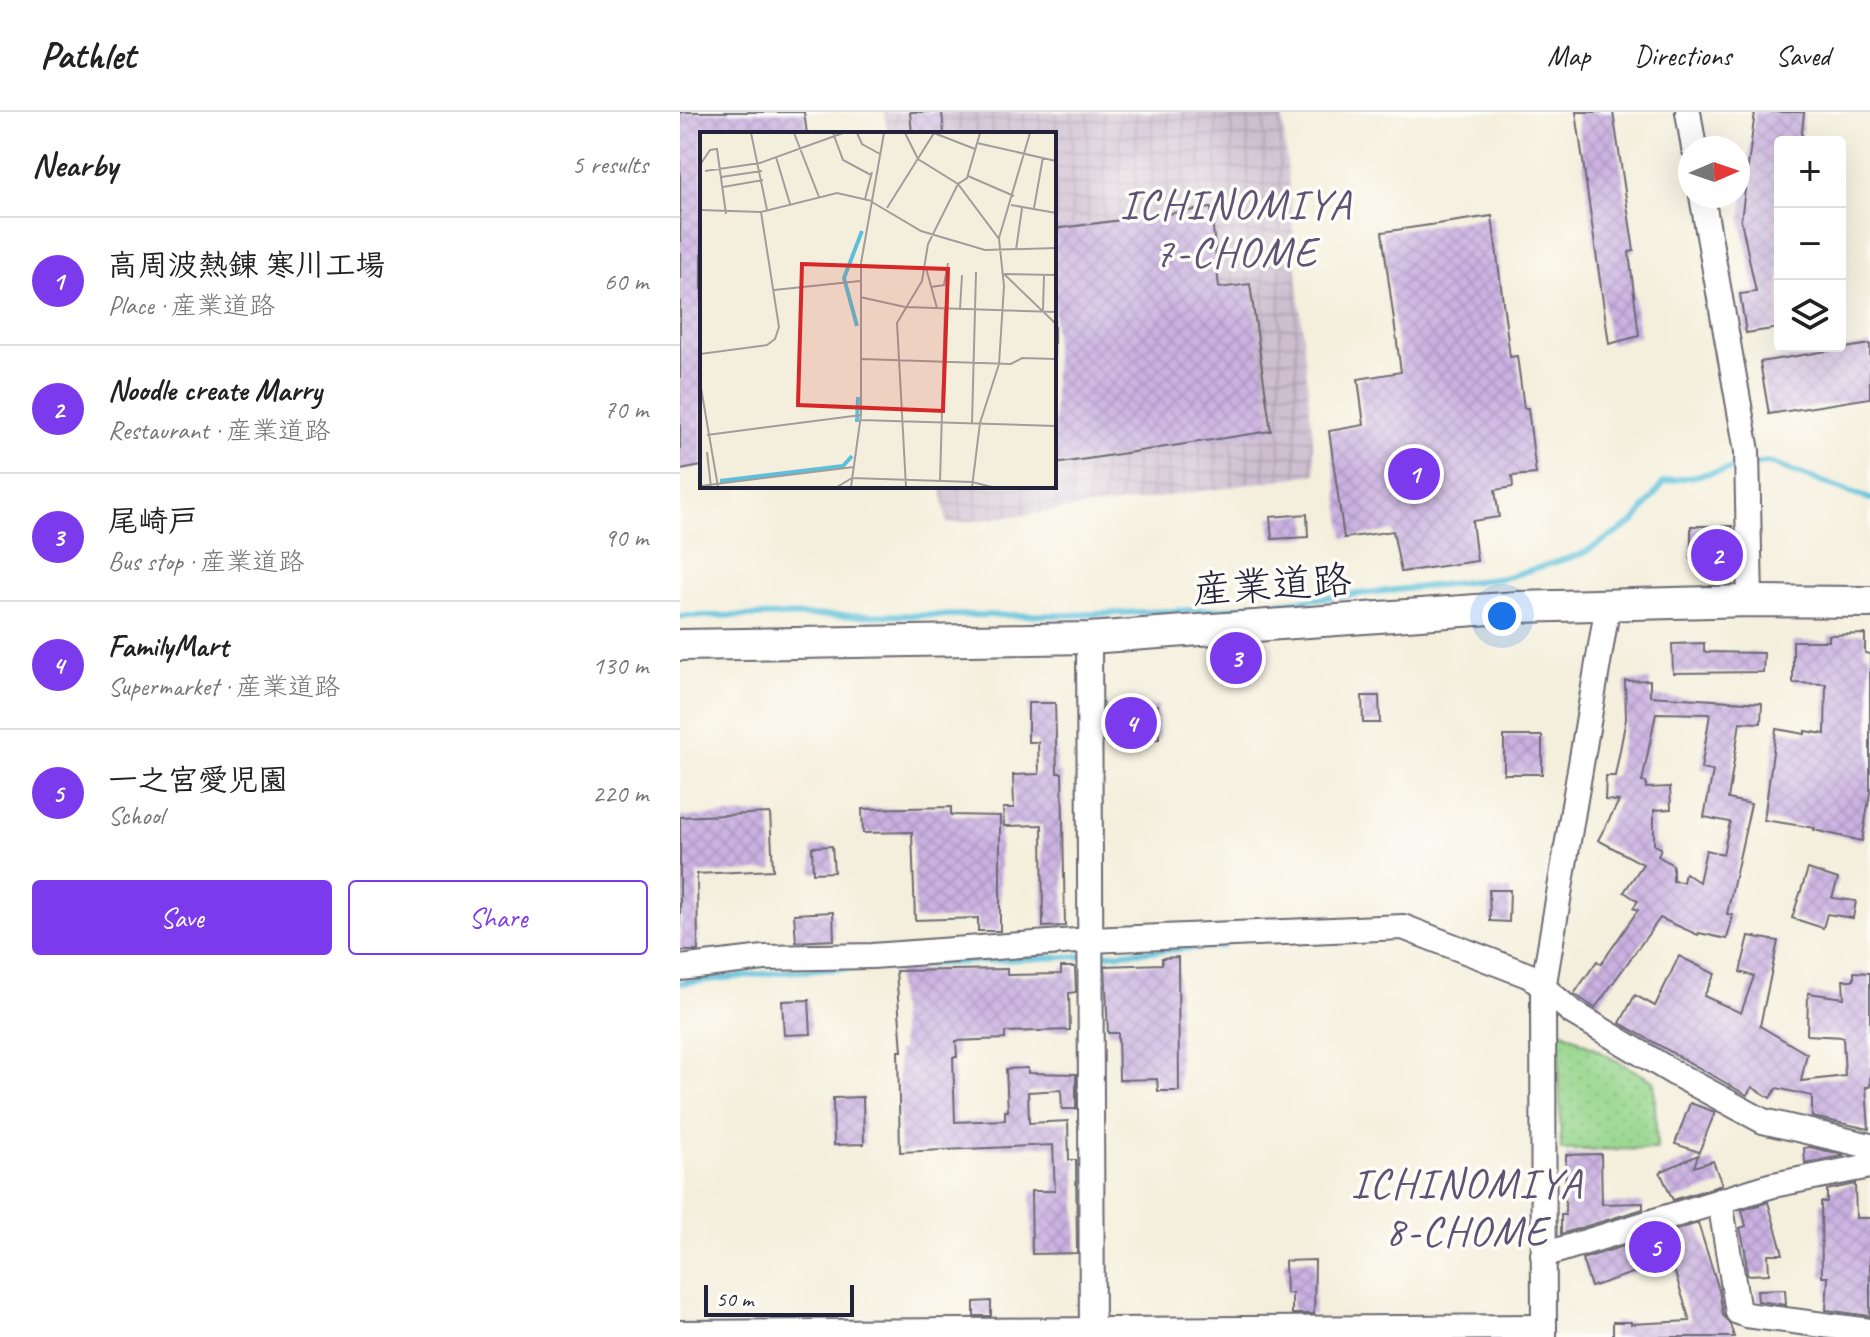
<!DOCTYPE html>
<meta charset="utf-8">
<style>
body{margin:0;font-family:Caveat,"Klee One",sans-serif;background:#f6f6f6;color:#222}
.controls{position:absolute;right:24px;top:24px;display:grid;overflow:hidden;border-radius:8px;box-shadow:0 8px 32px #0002}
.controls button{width:72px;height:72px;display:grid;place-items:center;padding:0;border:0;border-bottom:2px solid #e0e0e0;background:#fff;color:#222;font:40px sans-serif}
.compass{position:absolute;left:998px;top:24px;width:72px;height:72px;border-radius:50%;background:#fff;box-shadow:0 8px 32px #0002;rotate:88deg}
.scale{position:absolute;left:24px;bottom:20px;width:150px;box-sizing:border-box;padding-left:8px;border:4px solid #22223b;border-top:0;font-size:22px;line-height:28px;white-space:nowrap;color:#22223b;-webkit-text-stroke:6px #fdfcf7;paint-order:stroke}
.you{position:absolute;left:822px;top:504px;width:28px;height:28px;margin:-20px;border:6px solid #fff;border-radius:50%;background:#1a73e8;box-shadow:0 0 0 12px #1a73e833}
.badge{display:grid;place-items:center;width:52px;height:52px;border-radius:50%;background:#7c3aed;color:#fff;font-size:26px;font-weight:700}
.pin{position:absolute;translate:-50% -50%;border:4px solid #fff;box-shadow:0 2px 8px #0006}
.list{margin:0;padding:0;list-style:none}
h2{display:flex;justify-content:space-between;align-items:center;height:104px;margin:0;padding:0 32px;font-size:34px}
h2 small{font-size:26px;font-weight:400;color:#767676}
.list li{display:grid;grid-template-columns:52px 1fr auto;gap:24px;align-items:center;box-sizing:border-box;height:128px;padding:0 32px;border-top:2px solid #e0e0e0}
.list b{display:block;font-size:30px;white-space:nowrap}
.list p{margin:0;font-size:26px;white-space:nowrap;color:#767676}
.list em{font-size:26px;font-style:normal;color:#767676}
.actions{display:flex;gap:16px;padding:24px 32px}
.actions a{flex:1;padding:18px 0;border:2px solid #7c3aed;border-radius:8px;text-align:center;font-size:28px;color:#7c3aed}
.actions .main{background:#7c3aed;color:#fff}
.icon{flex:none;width:44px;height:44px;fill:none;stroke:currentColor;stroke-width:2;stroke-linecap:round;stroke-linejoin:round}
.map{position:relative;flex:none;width:1190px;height:1225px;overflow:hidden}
header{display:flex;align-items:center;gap:48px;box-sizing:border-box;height:112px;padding:0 40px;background:#fff;border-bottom:2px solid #e0e0e0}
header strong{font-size:38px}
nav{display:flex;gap:44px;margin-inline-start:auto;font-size:28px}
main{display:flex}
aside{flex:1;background:#fff}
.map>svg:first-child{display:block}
.industrial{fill:url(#industrial-grid)}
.park{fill:url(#park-dots);stroke:#5c7c63;stroke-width:2}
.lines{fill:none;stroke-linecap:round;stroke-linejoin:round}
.stream{stroke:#5cc0da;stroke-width:6}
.building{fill:url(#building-cross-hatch);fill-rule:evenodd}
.minor-casing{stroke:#6c6a73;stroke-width:28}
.major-casing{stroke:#6c6a73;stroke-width:34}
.minor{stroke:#fff;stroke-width:24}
.major{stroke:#fff;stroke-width:30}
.labels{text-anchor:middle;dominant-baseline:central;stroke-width:7;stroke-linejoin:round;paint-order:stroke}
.street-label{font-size:40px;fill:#22223b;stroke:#fdfcf7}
.neighbourhood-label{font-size:42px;letter-spacing:2px;fill:#5d5475;stroke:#fdfcf7}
.inset-river{fill:none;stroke:#5cc0da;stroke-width:4}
.inset-road{fill:none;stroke:#a09d9c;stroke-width:2}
.view{fill:#d62828;fill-opacity:0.15;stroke:#d62828;stroke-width:4}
.inset-edge{fill:none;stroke:#22223b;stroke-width:4}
</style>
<header>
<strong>Pathlet</strong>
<nav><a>Map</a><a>Directions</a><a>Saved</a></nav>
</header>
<main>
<aside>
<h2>Nearby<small>5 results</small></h2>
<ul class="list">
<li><span class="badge">1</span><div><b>高周波熱錬 寒川工場</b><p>Place · 産業道路</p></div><em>60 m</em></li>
<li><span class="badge">2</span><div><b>Noodle create Marry</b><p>Restaurant · 産業道路</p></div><em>70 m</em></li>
<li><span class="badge">3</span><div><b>尾崎戸</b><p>Bus stop · 産業道路</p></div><em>90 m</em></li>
<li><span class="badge">4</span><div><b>FamilyMart</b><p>Supermarket · 産業道路</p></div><em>130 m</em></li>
<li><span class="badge">5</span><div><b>一之宮愛児園</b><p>School</p></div><em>220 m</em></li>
</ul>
<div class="actions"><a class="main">Save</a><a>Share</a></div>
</aside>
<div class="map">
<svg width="1190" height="1225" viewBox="0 0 1190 1225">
<defs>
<pattern id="industrial-grid" width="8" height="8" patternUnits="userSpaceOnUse" patternTransform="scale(2)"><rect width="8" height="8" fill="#cebed0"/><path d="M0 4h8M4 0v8" fill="none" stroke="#b1a3b4"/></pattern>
<pattern id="park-dots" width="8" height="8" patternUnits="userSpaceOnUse" patternTransform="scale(2)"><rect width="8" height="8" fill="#95d58b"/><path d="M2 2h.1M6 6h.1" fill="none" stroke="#80b779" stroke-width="1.8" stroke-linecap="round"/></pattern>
<pattern id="building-cross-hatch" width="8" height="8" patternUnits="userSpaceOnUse" patternTransform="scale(2)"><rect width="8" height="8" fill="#cab1e1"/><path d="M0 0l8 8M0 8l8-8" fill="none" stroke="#ad98c2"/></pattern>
</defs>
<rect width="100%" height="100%" fill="#fdfcf7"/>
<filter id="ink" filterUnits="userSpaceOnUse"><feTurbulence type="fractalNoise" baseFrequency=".0125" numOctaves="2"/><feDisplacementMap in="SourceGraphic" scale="16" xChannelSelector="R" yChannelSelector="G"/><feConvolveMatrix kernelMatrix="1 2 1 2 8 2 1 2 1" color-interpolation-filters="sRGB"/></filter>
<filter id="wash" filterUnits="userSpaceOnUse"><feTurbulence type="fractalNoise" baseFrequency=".006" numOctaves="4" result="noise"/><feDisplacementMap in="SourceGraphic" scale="32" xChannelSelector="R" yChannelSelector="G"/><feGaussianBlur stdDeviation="1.8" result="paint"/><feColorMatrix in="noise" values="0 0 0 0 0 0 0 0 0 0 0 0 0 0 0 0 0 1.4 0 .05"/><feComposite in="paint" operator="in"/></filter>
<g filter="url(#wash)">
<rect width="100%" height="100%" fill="#f4efdc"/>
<path class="industrial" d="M204 0H602L636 362 451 390 267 412 261 374H374V22H207Z"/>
<path class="park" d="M878 917 974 969 977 1037 881 1038Z"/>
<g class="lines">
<g class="stream">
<path d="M1072 353 1087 350 1190 387"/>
<path d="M0 504 388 503 542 497 824 466 902 442 954 410 984 370 1061 355"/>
<path d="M415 843 543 834"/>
<path d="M227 853 403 844"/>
<path d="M0 871 100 860 176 856"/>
</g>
</g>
<g id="blocks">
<g class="building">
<path d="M0 0H124L127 22H22V354L0 358Z"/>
<path d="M230 0H262L264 22H232Z"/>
<path d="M896 0H933L954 139 949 140 959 224 929 232Z"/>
<path d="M1075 0H1124L1121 30H1100V216L1066 221 1060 182 1076 180 1061 108Z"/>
<path d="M531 96 539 176 570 172 591 319 374 352V117Z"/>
<path d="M812 104 830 245 837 244 844 296H848L856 362 832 364 833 375 815 378 819 405 792 409 797 449 721 460 713 419 664 426 649 319 684 313 678 267 721 260 702 120Z"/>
<path d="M1190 232V286L1089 302 1080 250Z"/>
<path d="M627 402 628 425 592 427 590 405Z"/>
<path d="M1011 414H1052V446L1011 447Z"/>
<path d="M1185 522V541L1190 542V681L1182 729 1134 718 1135 716 1084 708 1096 617 1125 622V619L1145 622 1146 572 1113 571V529H1149V523Z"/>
<path d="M1024 531V540L1084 541 1083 560 993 561 992 532Z"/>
<path d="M970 568V584L1082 591 1081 611 1060 610 1048 687 1071 692 1047 802 1053 803 1047 827 1019 821 1018 823 980 806 915 896 894 882 917 849 921 852 958 798 953 796 958 789 944 780 963 752 918 728 939 689 925 688 926 664H935L946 607 945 569ZM976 601 1030 602 1021 657 1033 659 1024 705 1050 710 1043 742 1026 738 1019 770 1005 761 1003 770 993 769V753L978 744 981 736 974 733V698L991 697 990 675 966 676V670H962Z"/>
<path d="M682 584H699L700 611H683Z"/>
<path d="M348 591H375L377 661H382L385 814 363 815 362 713 324 714 323 696H334L333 663 359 662 358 630H348Z"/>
<path d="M478 593 479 627 425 629 424 595Z"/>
<rect x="824" y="624" width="38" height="38"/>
<path d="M271 695V703L320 704V819H298V806L235 808 232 720 183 721 182 697Z"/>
<path d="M90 701 93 758 17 762 18 839H0V705Z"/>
<path d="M152 734 154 760 133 761 132 735Z"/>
<path d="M1128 757 1158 767 1152 786 1176 789 1173 806 1147 802 1143 816 1112 806Z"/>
<path d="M809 778H830L829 810 810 809Z"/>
<path d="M153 800 154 828 116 830 114 802Z"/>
<path d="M1069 824 1098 829 1080 914 1127 942 1121 969 1165 964 1163 925 1127 923 1128 881 1164 886 1163 868H1174V860L1190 861V975H1186L1189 1017 1132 1005V984L1097 976 1090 986 1072 975 1067 983 940 911 955 883 975 894 999 844 1035 862 1024 884 1061 901 1074 864 1060 860Z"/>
<path d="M498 845 499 979H478L477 967 439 968 438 921H428L425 854 482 852V846Z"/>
<path d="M381 855H395L396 880 389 881 390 918 325 920V927L276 929 277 945H273L275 1010 325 1008V999H328L326 957 348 956V961L396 962V997H382L381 978 348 980 349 1011 388 1009 389 1048H396L397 1141 352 1142 351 1079H375L373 1033 220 1040 218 939H222L216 859 327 857V863L381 862Z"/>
<path d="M129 888 131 922 104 923 102 889Z"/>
<path d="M183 985 184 1032 154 1033 153 986Z"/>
<path d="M1010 991 1035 1000 1019 1040 995 1032Z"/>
<path d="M1130 1035 1163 1043V1044L1125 1051 1124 1036Z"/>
<path d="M921 1042 922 1092 963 1091V1097L881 1122V1103H885L886 1043Z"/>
<path d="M1018 1043 1014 1055 1033 1049 1042 1073 993 1088 980 1060Z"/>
<path d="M1175 1072 1176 1106H1190V1204L1146 1198 1148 1165H1142L1141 1090H1147V1078Z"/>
<path d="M1088 1090 1103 1142H1088L1089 1162 1067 1163 1065 1138 1060 1116 1066 1114 1062 1098Z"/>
<path d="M1018 1111 1039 1178 1043 1203 1050 1212 1054 1225H933V1210H951V1212L1010 1209 991 1148 911 1175 902 1147Z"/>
<path d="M635 1148 634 1202H612V1181H606L605 1149Z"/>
<path d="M1105 1177 1106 1193 1078 1189 1077 1178Z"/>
<path d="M311 1189V1204H294V1190Z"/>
</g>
</g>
</g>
<g filter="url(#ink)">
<use href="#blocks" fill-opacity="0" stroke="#6c6a73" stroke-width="2"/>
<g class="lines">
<g class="minor-casing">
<g id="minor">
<path d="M1008 0 1014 36"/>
<path d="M1022 84 1067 339 1070 489"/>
<path d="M409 526 412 1225"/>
<path d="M0 856 84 846 192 844 410 828 723 815 850 864 892 900 994 961 1083 1009 1190 1034"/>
<path d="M1040 1089 1058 1200 1066 1203 1190 1219"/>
<path d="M863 1143 1093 1073 1190 1054"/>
<path d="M0 1221 864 1215"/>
<path d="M864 1225 863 877 928 492"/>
</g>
</g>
<g class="major-casing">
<path id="major" d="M0 533 409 526 838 495 1070 489 1190 490"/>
</g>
<use href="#minor" class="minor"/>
<use href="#major" class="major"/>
</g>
</g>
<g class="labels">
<g class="street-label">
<text transform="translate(592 473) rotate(-4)">産業道路</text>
</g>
<g class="neighbourhood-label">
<text x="556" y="92">ICHINOMIYA<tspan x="556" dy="48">7-CHOME</tspan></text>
<text x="787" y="1071">ICHINOMIYA<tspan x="787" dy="48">8-CHOME</tspan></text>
</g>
</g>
<g transform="translate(20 20)">
<rect width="356" height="356" fill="#f4efdc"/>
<path class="inset-river" d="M157 194 144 146 162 99M157 290 158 265M20 349 143 334 152 324"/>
<path class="inset-road" d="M51 1 67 78M94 1 119 65M133 1 143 28 171 43M157 1 162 12 180 22M205 1 218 27 258 52 299 107 304 154 299 232 280 291 272 355M234 1 275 17M277 11 356 29M76 25 90 72M0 33 10 18 17 17 26 82M5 39 60 31 143 1M268 44 314 64M21 45 62 39M23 55 63 48M165 67 172 40M172 70 221 99 285 118 356 116M311 73 356 81M187 76 234 1M334 76 343 25M0 78 61 80 137 61 172 69M299 106 330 1M316 118 322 76M226 136 237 176M304 142 356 192M304 142 356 143M231 155 244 153 248 131M74 158 160 149M160 165 205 175 356 180M260 177 262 143M343 178 344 143M0 222 67 213 75 207 79 195 61 80M162 227 311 232 322 226 356 227M0 250 18 355M160 288 356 294M272 291 276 140M7 303 161 283M7 320 11 355M240 349 245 176M0 354 154 335M137 355 152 346 272 350 292 355M151 355 161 283V131L184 1M206 355 197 191 222 149 228 112 258 52 267 46 280 1"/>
<path class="view" d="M102 132 248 137 243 279 98 273Z"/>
<rect width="356" height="356" class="inset-edge"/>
</g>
</svg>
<div class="controls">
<button>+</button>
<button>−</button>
<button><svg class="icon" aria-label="layers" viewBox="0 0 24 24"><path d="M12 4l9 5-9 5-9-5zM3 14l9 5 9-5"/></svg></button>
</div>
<svg class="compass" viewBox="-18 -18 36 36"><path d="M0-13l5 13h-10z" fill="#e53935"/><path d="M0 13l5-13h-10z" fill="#767676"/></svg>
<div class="scale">50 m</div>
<div class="you"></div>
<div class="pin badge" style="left:734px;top:362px">1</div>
<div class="pin badge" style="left:1037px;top:443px">2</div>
<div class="pin badge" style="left:556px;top:546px">3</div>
<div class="pin badge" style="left:451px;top:611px">4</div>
<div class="pin badge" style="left:975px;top:1135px">5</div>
</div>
</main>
